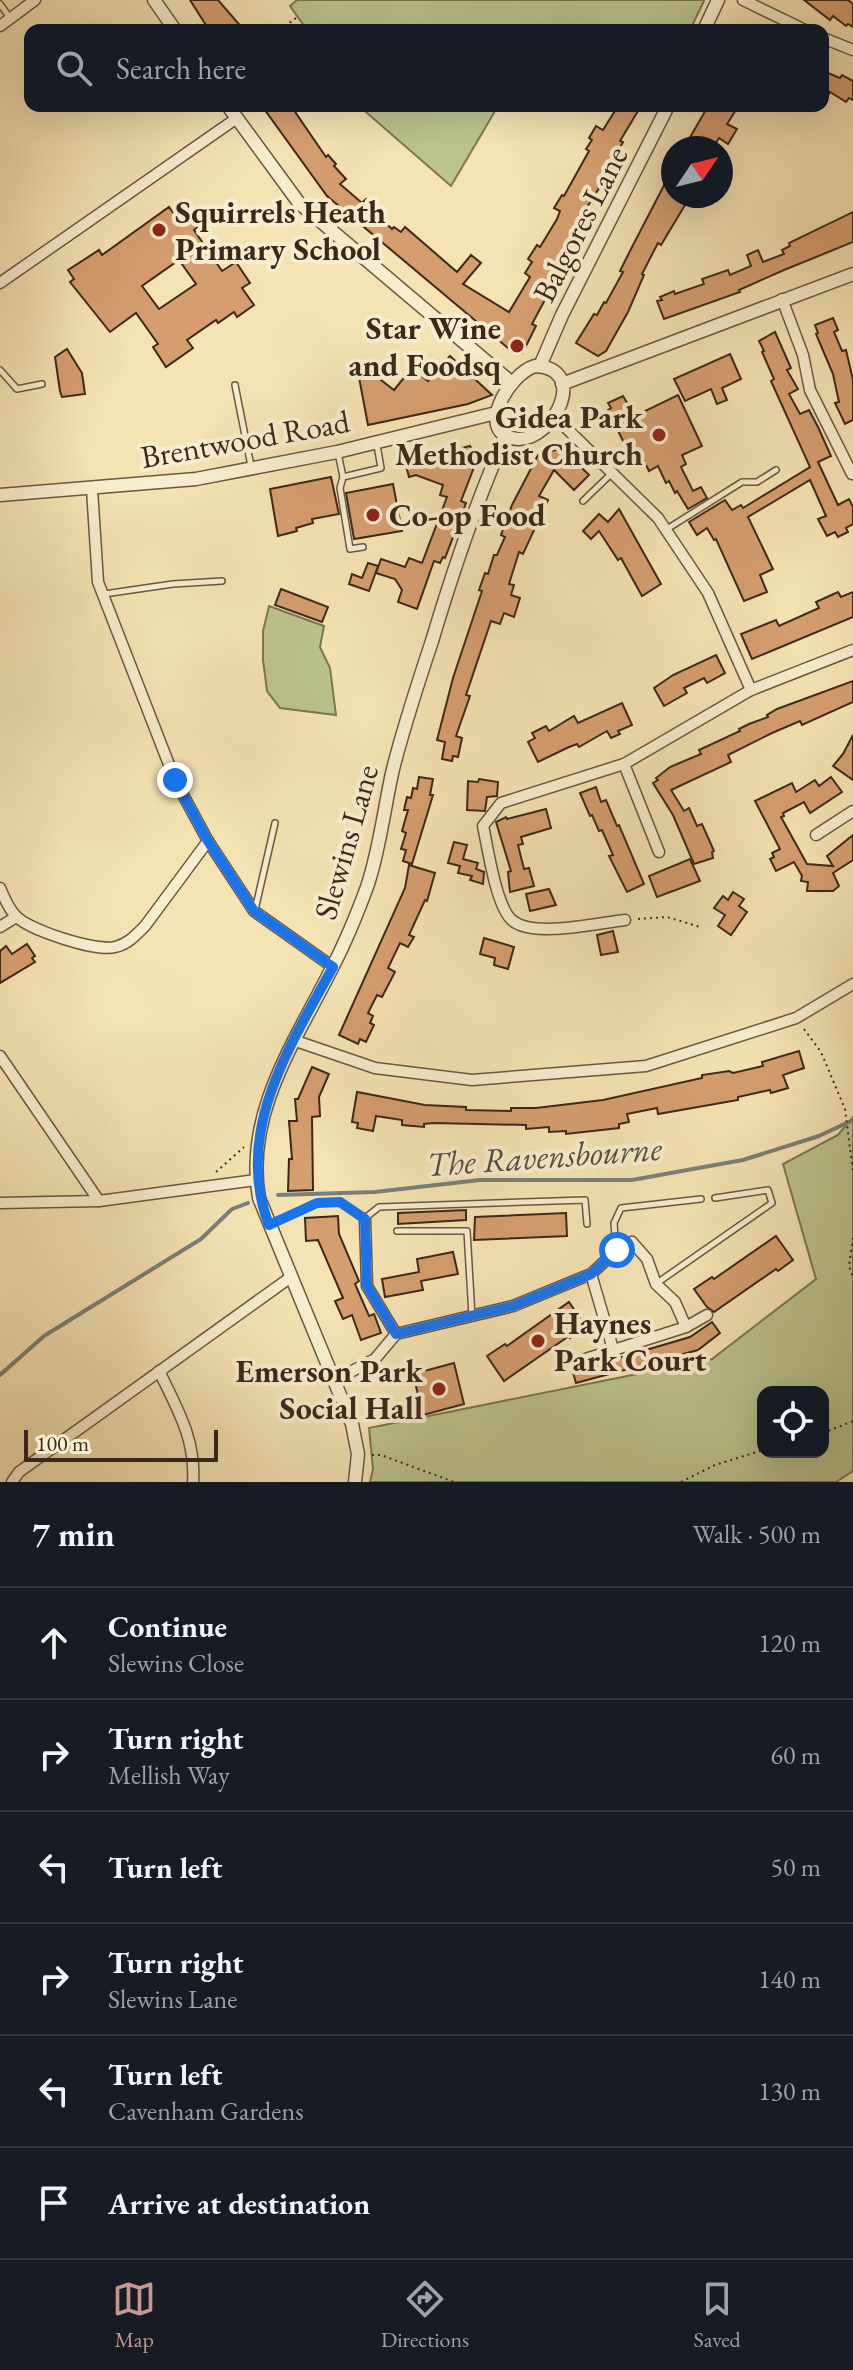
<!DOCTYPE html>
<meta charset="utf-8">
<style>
body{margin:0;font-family:"EB Garamond",serif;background:#242831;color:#f1f3f6}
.controls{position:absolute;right:24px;bottom:24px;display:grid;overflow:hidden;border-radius:16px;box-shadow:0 8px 32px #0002}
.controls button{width:72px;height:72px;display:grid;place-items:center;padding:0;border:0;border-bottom:2px solid #363941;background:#171b24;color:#f1f3f6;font:40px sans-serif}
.compass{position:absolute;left:661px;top:136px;width:72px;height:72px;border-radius:50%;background:#171b24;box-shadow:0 8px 32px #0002;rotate:55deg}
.scale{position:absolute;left:24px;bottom:20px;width:194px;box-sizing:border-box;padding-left:8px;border:4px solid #3c281b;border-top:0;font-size:22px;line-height:28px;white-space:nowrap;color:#3c281b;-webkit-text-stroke:6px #f8edce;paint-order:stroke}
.stop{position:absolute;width:24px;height:24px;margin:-18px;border:6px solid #1a73e8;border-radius:50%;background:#fff}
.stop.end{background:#1a73e8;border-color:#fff;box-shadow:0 2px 8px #0008}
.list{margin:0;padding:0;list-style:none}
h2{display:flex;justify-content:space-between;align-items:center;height:104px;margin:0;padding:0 32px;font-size:34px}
h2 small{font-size:26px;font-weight:400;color:#9ea1a6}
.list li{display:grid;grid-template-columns:52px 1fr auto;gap:24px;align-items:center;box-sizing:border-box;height:112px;padding:0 32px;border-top:2px solid #363941}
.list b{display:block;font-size:30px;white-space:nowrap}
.list p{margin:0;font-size:26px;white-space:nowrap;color:#9ea1a6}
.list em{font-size:26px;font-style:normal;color:#9ea1a6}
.icon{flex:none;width:44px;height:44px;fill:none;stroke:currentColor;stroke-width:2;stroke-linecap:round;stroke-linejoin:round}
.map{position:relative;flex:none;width:853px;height:1482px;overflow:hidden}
.search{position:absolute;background:#171b24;box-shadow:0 8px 32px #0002;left:24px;right:24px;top:24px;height:88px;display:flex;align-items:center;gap:20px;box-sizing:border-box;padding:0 28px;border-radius:16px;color:#9ea1a6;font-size:30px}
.sheet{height:776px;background:#171b24}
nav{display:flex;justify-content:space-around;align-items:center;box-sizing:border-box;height:112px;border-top:2px solid #363941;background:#171b24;font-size:22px;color:#9ea1a6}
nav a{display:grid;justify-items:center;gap:4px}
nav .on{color:#c59692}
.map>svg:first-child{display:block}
.green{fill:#bcc48d;stroke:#7c7654;stroke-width:2;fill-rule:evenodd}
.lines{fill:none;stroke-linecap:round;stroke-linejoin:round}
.stream{stroke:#798079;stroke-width:4}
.building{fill:#d69e6f;stroke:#3c281b;stroke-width:2;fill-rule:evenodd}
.service-casing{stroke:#6a5741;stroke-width:8}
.minor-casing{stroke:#6a5741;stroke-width:13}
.tertiary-casing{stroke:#6a5741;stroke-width:15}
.path{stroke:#3c281b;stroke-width:2;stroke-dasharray:2 4;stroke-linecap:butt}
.service{stroke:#f8edce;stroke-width:5}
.minor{stroke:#f8edce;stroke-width:10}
.tertiary{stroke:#f8edce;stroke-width:12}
.route{stroke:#1a73e8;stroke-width:10}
.poi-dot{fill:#8f2418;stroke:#f8edce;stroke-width:3}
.labels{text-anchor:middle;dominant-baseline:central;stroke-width:8;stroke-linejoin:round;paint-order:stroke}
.poi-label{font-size:32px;font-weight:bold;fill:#3c281b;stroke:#f8edce;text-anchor:start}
.street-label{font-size:32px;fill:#3c281b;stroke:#f8edce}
.water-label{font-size:34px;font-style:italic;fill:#554d42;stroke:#f8edce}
</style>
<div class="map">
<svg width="853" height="1482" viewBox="0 0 853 1482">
<rect width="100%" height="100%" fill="#f5e3b4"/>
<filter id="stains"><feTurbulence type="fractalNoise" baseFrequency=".0025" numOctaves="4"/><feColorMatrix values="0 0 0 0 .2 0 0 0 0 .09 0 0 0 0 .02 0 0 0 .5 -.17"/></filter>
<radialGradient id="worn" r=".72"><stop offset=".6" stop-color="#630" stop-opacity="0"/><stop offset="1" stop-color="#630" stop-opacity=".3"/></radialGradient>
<g class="green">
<path d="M297 0H703L704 1 690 30H307L290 6Z"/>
<path d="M359 106H498L451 186Z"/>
<path d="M269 606 324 626 320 647 330 668 336 715 280 708 267 691 263 660V631Z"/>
<path d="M853 1117V1471L836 1482H370L373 1469 369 1428 712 1359 816 1279 783 1164 838 1135ZM763 1392H823V1452H763Z"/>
</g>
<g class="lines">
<g class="stream">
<path d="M278 1195 375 1192 480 1180H632L743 1160 819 1136 853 1120"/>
<path d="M0 1375 44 1336 201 1239 232 1209 248 1203"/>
</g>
</g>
<g class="building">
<path d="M190 0H218L244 30H209Z"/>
<path d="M804 0H848L853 4V27L848 24 846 26 833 16 830 20Z"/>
<path d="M823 71 840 78 842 75 853 81V100L849 98 846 102 830 92 823 105Z"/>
<path d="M262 106H282L285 111 291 106 326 157 328 155 336 164 334 166 346 179 340 184 362 203 366 199 374 207 371 210 392 229 394 227 401 232 405 227 457 272 471 255 481 263 463 284 509 312 530 277 525 273 532 262 528 259 537 245 540 247 557 219 560 211 554 208 562 195 564 196 589 151 586 149 592 140 589 138 596 126 603 130 618 106H641L620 141 623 142 604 175 606 177 586 209 589 211 571 242 573 243 560 264 563 266 532 324 536 326 527 344 522 353 515 354 327 196Z"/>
<path d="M708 106H728L736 110 727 124 737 129 728 144 719 138 713 148H684Z"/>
<path d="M673 168V196H687L685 199 688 200 661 245 658 243 642 274 644 275 628 312 606 351 598 356 576 343 594 314 597 315 604 302 606 303 623 272 620 271 631 249Z"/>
<path d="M169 207 181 224 192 216 199 226 194 230 222 271 236 262 250 283 242 288 254 305 237 317 234 312 218 323 216 320 187 340 193 348 166 367 153 347 158 344 136 313 110 332 70 282 74 279 68 270 99 250 102 255ZM179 260 196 284 159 309 142 286Z"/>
<path d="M853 212V242L784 270 739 290 740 292 664 319 657 301 662 300 660 297 674 291 675 294 704 284 702 279 728 270 730 275 751 266 747 255 758 250 763 262 784 254 782 250 790 246 789 243Z"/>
<path d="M833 318 838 330 834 332 842 351 846 350 853 380V420L845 424 835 403 839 402 833 374 816 334 818 333 815 325Z"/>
<path d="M775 332 791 368 787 370 798 389 789 394 800 414 809 410 818 427 831 456 818 462 838 505 849 499 853 507V524L846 528 848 532 838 537 835 532 827 536 818 519 826 516 810 480 748 517 773 569 760 575 767 592 744 601 716 539 714 540 707 528 697 535 689 522 725 500 732 510 741 505 743 508 810 467 771 381 774 379 762 352 764 351 759 341Z"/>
<path d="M67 349 82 373 85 394 62 397 60 391 55 357Z"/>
<path d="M730 354 741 379 722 388 727 400 717 404 711 389 685 401 674 379Z"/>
<path d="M450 356 492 395 468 404 368 425 358 372 368 370 394 390 412 368 428 381Z"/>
<path d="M678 395 702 446 682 455 686 464 681 467 693 491 701 487 707 498 688 509 677 491 675 493 669 481 666 483 658 466 649 471 638 449 633 452 627 441 624 443 608 410 611 408 608 403 623 396 635 416Z"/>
<path d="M470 446 478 457 461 501 466 503 445 558 443 557 440 563 434 561 417 609 398 602 402 590 395 579 376 573 381 559 405 567 409 558 422 563 447 497 440 495 443 485 416 475 409 477 405 462Z"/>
<path d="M562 448 589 475 574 490 554 470 539 496 548 500 523 554 519 552 509 584 514 585 511 595 520 598 514 617 504 613 500 624 491 621 466 695 470 696 456 736 462 738 458 757 453 756 452 761 442 759 445 742 437 740 453 678 482 591 479 590 485 573 488 574 494 555H497L505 537 501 535 512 505 538 455Z"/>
<path d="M331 477 339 514 312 519 313 523 296 528 297 531 278 536 270 489Z"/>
<path d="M393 484 402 531 354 539 346 493Z"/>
<path d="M619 509 661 584 642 596 621 558 618 560 599 531 591 539 583 531 599 514 608 522Z"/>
<path d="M368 563 378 566 369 591 349 584 352 574 362 578Z"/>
<path d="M281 589 328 607 322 622 275 605Z"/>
<path d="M838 592 841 597 853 592V617L752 659 741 634 776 620 779 626 819 608 816 602Z"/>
<path d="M716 655 725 673 707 683 704 678 684 688 687 693 664 706 654 688 673 675Z"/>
<path d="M853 681V702L802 725 800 721 772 733 728 755 731 762 671 790 684 811 689 808 697 826 702 824 714 851 712 852 713 858 694 864 673 815 653 783 658 780 656 778 670 767 701 754 699 750 740 731 739 729 749 724 768 717 767 715 777 709Z"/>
<path d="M622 703 632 725 618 731 620 734 611 738 607 731 579 747 577 744 569 747 538 762 528 742 535 738 532 733 546 726 549 731 574 716 578 723Z"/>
<path d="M853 735V780L833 766 843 754Z"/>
<path d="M419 777 433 779 430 795H433L412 864 403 861 406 850 401 849 406 833 402 831 408 810H404L407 797 411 798 413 788 417 789Z"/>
<path d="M831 777 842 792 810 813 804 802 783 813 784 816 781 817 807 864 833 866 827 856 853 835V860L833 873 839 886 833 891H807L808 882 801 881 802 876 794 862 776 871 770 859 774 857 772 853 780 849 755 801 792 783 796 792 815 780 819 786Z"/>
<path d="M479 779 498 782 497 796 487 797 485 811 467 810 468 781 478 782Z"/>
<path d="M596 787 601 802 606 800 617 826 619 825 644 884 627 892 609 856 613 855 602 830 599 831 592 815 590 816 580 793Z"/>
<path d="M546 809 551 828 521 837 523 844 518 845 524 869 529 868 534 886 510 892 508 872 511 871 496 822 506 817 507 819Z"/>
<path d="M454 842 467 845 463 859 478 863 476 869 484 872 483 884 470 880 472 876 458 873 460 866 448 863Z"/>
<path d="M690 859 700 881 657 897 649 876Z"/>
<path d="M409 865 435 873 427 901 425 900 409 935 414 937 408 947 400 943 388 968 395 972 382 997 377 995 368 1013 373 1016 370 1023 374 1025 366 1042 360 1039 358 1044 339 1035 405 888Z"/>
<path d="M549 889 556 905 530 911 526 894Z"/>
<path d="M733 892 744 899 739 906 747 912 731 935 718 926 725 915 714 908 723 896 728 900Z"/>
<path d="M613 931 618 952 601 955 597 935Z"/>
<path d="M484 938 514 947 508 969 494 965 495 958 480 954Z"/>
<path d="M27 944 35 956 32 958 35 962 0 983V951L6 946 12 954Z"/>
<path d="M799 1051 804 1068 783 1075 788 1088 771 1093 770 1090 738 1097V1100L658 1114 657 1108 627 1114 629 1122 619 1124V1128L566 1134V1131L549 1132V1127L526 1129V1125L433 1123 424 1124V1127L402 1125V1120L376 1116 373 1131 357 1128 358 1123 352 1122 357 1092 425 1105 466 1107V1110L511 1111V1108H536L603 1100 702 1078V1075L729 1071 733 1073 763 1066 762 1062Z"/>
<path d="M312 1067 329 1074 319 1097 320 1116 312 1117 313 1190 288 1191 289 1159H292L289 1121H297L295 1099H298Z"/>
<path d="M466 1210V1220L398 1224V1213Z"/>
<path d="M566 1213 567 1236 474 1240 475 1217Z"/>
<path d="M338 1216 339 1234 359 1281 355 1284 369 1316 374 1314 381 1333 361 1340 352 1315 343 1319 335 1301 343 1298 318 1240 306 1241 305 1218Z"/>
<path d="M776 1236 793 1260 778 1271 776 1269 714 1312 707 1307 694 1289 712 1277 714 1279Z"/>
<path d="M453 1252 458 1274 421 1281 423 1290 385 1297 382 1279 419 1272 417 1259Z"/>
<path d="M569 1302 586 1327 570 1338 569 1336 504 1381 487 1356 505 1344 507 1346Z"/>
<path d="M712 1322 720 1333 698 1350 576 1383 572 1369 578 1370 690 1337Z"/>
<path d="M454 1363 464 1404 423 1415 413 1374Z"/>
</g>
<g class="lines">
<g class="service-casing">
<g id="service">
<path d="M0 4 10 18"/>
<path d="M0 370 17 389 42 384"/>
<path d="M235 385 251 466"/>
<path d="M338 453 343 477 340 488 350 549 363 547"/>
<path d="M343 477 381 468 377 445"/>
<path d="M583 501 612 473"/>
<path d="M667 529 742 482H757L776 470"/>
<path d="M104 594 173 584 222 581"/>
<path d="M255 910 275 823"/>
<path d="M365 1218 379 1207 585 1200 587 1224"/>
<path d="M397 1231H467L472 1316"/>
<path d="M616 1249 614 1223 621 1208 701 1199"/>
<path d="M657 1283 772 1203 768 1190 715 1198"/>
</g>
</g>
<g class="minor-casing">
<g id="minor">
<path d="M743 0 805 30"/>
<path d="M0 26 35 0"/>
<path d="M823 38 853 50"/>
<path d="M0 283 237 118"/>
<path d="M782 299 803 355 810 390 852 474"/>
<path d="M554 416 658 518 708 593 751 690"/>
<path d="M92 489 98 582 175 780 208 841 254 911 333 967"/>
<path d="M624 764 659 852"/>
<path d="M816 835 853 811"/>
<path d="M0 888C4 897 8 908 15 915 27 930 97 952 115 947 128 944 136 935 145 926L208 841"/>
<path d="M625 920C597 923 535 938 513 921 496 908 488 848 483 826L501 803 624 764 751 690 853 650"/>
<path d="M0 927 16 917"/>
<path d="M293 1040 375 1068 472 1080 646 1066 796 1018 853 984"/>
<path d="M0 1056 99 1201"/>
<path d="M0 1203 99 1201 256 1180"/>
<path d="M365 1219 367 1286 396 1334"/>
<path d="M591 1274 613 1349"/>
<path d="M576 1362 686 1327 707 1315"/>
<path d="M159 1371C177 1408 196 1440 193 1482"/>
<path d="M335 1380 375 1359 396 1334 513 1306 591 1274 617 1250 632 1242 647 1259 656 1284 675 1302 686 1327"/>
<path d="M12 1482 19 1472 291 1277"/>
</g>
</g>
<g class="tertiary-casing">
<g id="tertiary">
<path d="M154 0 175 30"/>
<path d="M704 30 718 0"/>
<path d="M228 106 299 203 512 383"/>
<path d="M535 366C590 368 554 440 518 439 473 436 508 374 535 366Z"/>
<path d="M540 366 562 315 668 106"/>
<path d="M562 384 853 274"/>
<path d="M0 495 196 479 337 452 496 413"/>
<path d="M355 1482 358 1454 352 1424 259 1198C244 1112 297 1039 333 966 346 941 357 914 367 887 380 849 384 808 393 769 404 726 418 683 432 641 453 571 476 501 506 435"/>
</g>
</g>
<g class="path">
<path d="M280 30 296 18"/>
<path d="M638 919 667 917 700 927"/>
<path d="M804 1029 821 1052 845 1109 853 1172"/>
<path d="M216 1172 244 1147"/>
<path d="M283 1218C308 1205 328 1194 354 1211"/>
<path d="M853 1238 849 1266 853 1278"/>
<path d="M823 1433 853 1421"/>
<path d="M372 1455H381L454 1482"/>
<path d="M681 1482 715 1465 763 1450"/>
</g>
<use href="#service" class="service"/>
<use href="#minor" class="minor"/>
<use href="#tertiary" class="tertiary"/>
</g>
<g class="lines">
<path class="route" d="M175 780 208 841 254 911 333 967C290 1046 233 1132 269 1225L317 1203 340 1202 365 1219 367 1286 396 1334 513 1306 591 1274 617 1250"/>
</g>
<g class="poi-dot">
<circle cx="159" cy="230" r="8"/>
<circle cx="517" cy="346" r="8"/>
<circle cx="659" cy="435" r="8"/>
<circle cx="373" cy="515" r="8"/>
<circle cx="538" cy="1341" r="8"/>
<circle cx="439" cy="1389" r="8"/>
</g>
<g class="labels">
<g class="poi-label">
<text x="175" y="212">Squirrels Heath<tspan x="175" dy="37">Primary School</tspan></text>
<text x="501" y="328" text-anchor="end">Star Wine<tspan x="501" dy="37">and Foodsq</tspan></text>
<text x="643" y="417" text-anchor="end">Gidea Park<tspan x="643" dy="37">Methodist Church</tspan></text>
<text x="389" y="515">Co-op Food</text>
<text x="554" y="1323">Haynes<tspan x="554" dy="37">Park Court</tspan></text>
<text x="423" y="1371" text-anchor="end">Emerson Park<tspan x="423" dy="37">Social Hall</tspan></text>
</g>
<g class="street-label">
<text transform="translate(580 224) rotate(-63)">Balgores Lane</text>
<text transform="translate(245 439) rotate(-10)">Brentwood Road</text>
<text transform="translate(346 842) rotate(-74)">Slewins Lane</text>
</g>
<g class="water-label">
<text transform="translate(544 1156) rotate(-4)">The Ravensbourne</text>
</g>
</g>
<rect width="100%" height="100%" filter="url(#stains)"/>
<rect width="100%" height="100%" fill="url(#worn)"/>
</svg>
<div class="controls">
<button><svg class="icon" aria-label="locate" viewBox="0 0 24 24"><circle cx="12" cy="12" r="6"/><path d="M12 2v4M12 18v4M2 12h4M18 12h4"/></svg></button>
</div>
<svg class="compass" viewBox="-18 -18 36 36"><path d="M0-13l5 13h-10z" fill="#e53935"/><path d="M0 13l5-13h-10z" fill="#9ea1a6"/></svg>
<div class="scale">100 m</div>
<div class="stop" style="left:617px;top:1250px"></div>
<div class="stop end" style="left:175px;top:780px"></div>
<div class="search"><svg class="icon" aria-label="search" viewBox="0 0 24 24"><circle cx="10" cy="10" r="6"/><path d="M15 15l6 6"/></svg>Search here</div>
</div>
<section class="sheet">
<h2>7 min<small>Walk · 500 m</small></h2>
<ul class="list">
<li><svg class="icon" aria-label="ahead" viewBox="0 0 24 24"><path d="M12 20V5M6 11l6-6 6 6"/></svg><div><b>Continue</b><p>Slewins Close</p></div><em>120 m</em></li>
<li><svg class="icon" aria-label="right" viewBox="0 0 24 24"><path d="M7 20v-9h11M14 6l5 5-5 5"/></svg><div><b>Turn right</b><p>Mellish Way</p></div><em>60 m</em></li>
<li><svg class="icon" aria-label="left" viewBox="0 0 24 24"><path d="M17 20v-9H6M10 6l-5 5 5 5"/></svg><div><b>Turn left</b></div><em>50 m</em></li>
<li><svg class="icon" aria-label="right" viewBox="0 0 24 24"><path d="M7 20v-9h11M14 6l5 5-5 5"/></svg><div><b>Turn right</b><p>Slewins Lane</p></div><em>140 m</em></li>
<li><svg class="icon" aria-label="left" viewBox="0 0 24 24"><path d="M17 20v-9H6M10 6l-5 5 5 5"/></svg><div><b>Turn left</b><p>Cavenham Gardens</p></div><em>130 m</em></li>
<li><svg class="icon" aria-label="arrive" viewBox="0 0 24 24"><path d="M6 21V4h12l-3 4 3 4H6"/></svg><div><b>Arrive at destination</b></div></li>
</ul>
</section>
<nav>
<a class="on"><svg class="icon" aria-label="map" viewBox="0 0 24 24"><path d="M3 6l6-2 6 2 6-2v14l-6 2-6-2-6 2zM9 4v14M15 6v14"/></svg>Map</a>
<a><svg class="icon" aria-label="directions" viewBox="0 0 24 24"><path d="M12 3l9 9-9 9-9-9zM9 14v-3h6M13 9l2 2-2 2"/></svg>Directions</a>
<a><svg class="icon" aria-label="saved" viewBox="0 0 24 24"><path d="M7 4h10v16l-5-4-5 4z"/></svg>Saved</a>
</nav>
